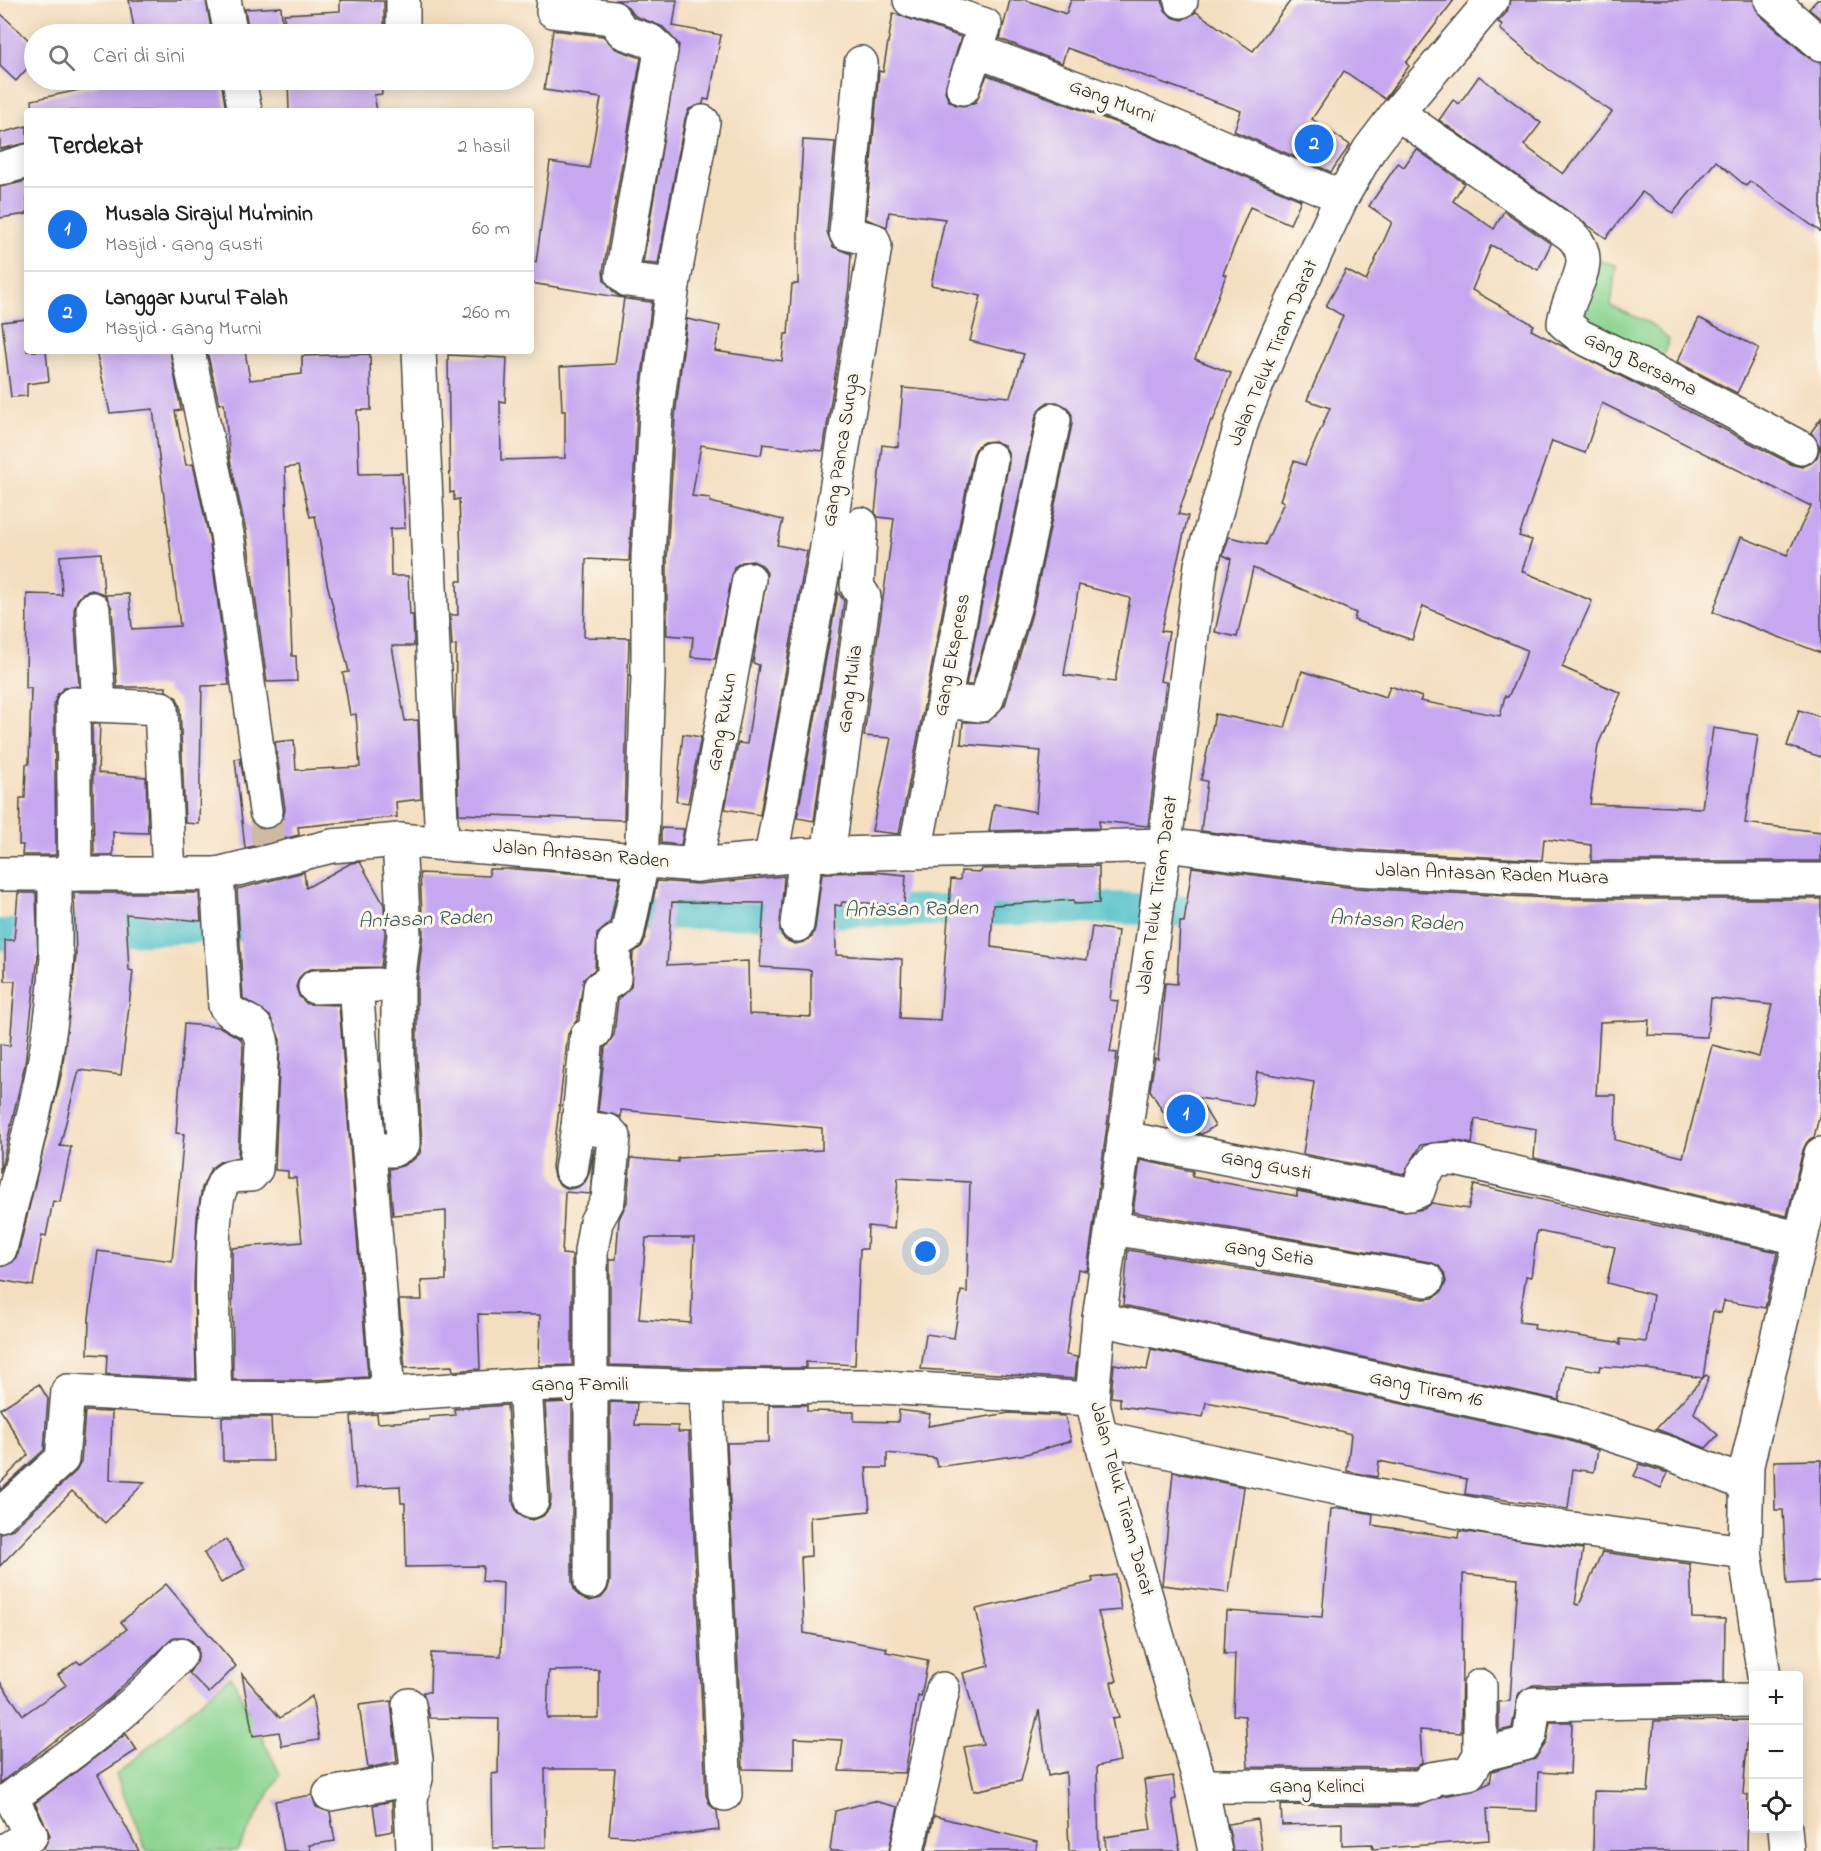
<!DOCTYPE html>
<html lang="id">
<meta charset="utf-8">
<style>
body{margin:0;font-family:"Indie Flower",sans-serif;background:#f2f2f2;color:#222}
.controls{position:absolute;right:18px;bottom:18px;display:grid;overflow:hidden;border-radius:6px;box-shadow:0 3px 15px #0003}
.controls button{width:54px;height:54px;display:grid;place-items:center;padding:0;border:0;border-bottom:2px solid #e0e0e0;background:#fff;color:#222;font:30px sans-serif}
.you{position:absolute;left:926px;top:1252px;width:21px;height:21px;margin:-15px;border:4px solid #fff;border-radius:50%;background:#1a73e8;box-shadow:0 0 0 9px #1a73e833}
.badge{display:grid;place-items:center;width:39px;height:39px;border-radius:50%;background:#1a73e8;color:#fff;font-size:20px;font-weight:700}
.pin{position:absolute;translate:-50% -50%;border:3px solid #fff;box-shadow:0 2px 6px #0006}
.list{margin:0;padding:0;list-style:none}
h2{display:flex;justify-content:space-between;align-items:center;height:78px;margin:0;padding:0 24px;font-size:26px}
h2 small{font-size:20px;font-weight:400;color:#767676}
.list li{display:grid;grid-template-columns:39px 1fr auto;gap:18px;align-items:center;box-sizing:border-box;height:84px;padding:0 24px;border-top:2px solid #e0e0e0}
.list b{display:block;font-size:22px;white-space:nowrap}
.list p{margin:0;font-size:20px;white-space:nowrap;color:#767676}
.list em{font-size:20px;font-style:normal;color:#767676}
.icon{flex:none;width:33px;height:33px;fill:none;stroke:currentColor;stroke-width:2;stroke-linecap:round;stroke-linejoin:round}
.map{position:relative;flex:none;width:1821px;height:1851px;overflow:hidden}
.search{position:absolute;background:#fff;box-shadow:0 3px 15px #0003;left:24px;top:24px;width:510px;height:66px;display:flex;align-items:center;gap:15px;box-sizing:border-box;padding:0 21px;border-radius:33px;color:#767676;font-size:22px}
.panel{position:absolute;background:#fff;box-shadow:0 3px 15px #0003;left:24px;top:108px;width:510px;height:246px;border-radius:6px}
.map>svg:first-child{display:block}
.green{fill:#8ad490;stroke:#5a805e;stroke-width:1.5}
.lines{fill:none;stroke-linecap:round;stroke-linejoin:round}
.canal{stroke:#53c1ca;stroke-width:32}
.building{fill:#c6a8f1;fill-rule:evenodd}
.minor-tunnel{stroke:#ccbaa2;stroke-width:33;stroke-dasharray:33 16;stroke-linecap:butt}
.minor-casing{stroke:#494641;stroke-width:36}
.minor{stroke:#fff;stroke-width:33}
.labels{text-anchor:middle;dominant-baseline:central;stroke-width:6;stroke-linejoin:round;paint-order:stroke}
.street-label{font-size:20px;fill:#2b2b2b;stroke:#fbf7ec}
.water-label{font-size:21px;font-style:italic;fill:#37585b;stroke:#fbf7ec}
</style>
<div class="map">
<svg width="1821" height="1851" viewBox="0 0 1821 1851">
<rect width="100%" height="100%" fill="#fbf7ec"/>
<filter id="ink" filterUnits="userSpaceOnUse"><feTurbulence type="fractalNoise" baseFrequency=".0167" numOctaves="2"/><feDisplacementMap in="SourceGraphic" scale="12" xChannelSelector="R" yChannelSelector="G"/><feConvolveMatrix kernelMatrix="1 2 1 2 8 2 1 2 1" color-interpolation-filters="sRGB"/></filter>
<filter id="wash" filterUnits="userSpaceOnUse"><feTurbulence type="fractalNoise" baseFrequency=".008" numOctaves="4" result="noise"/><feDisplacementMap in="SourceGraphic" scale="24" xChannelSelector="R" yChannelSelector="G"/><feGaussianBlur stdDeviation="1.35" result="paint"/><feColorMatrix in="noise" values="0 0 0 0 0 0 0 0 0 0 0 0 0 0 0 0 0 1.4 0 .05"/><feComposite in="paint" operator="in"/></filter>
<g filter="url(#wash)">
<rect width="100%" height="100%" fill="#f4dec0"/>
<g class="green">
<path d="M1597 260 1616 265 1611 306 1651 324 1669 340 1661 360 1573 319Z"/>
<path d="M231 1676 280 1774 237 1851H146L116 1774Z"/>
</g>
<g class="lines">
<g class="canal">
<path d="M569 915 1117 908 1230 913"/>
<path d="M0 935 282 924"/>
</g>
</g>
<g id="blocks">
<g class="building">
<path d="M129 0H206L212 34H135Z"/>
<path d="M340 0 384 1V34H285L284 14 340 11Z"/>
<path d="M617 0H677L673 26 721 35 709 100 704 99 703 104 689 109 685 119 658 264 643 263 679 45 663 27 635 16 628 7Z"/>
<path d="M1010 0H1026L1066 14 1071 0H1162L1165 10 1172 17 1182 20 1196 12 1253 51 1291 0H1454L1406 63 1409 66 1385 99 1344 71 1312 119 1350 145 1331 172 1234 131 1241 111 1067 48 1062 63 1000 39Z"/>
<path d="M1510 0H1753L1759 14 1809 58 1821 62V232L1750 181 1746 186 1716 161 1673 213 1642 192 1606 238 1439 120 1453 100 1459 104 1479 76 1541 123 1524 145 1563 174 1612 112 1548 69 1500 29 1503 25 1498 22 1507 12Z"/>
<path d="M1817 0H1821V19L1809 9Z"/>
<path d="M281 7 283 34H249L245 9Z"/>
<path d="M0 13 34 45V61L16 81 0 66Z"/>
<path d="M893 13 961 37 945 91 948 100 956 105 966 106 976 102 987 75 1128 127 1301 200 1290 224 1250 207 1223 274 1226 275 1195 359 1231 373 1213 421 1211 420 1178 514 1188 516 1161 631 1169 632 1160 681 1166 682 1148 826 1099 821V828L989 831 994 804 1036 812 1041 751 961 744 963 722H988L1005 705 1032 613 1072 424V415L1067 407 1057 402H1048L1041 407 1036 416 996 603 972 685H966L1009 462 1008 452 1004 445 994 441 984 442 977 446 973 455 899 834 872 831 891 738 864 736 894 519 878 517 875 513 882 445 898 447 903 388 1010 397 1024 354 970 341 981 296 931 285 945 219 889 212 887 227 866 219 879 71 883 72ZM1079 585 1130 598 1115 682 1064 675Z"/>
<path d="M553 30 603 36 616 49 641 58 603 271 604 280 615 294 626 299 652 302 637 413 629 561 586 559 584 637 629 638 624 820 459 814 455 718 456 645 452 646 450 615H458L457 581H462L459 499 454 500V492L450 493 448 355 507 358 505 402 500 401 501 460 565 458V411H562L560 367 615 364 624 298 531 283V261L536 262 550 162 589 168 601 98 544 90Z"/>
<path d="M127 80H221L226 111H33L32 100 98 86V83Z"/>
<path d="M288 80H381L382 94 374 95 377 111H289Z"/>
<path d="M27 126V143L0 149V133Z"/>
<path d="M803 140 835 142 827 232 833 247 851 254 849 287 823 451 763 444 761 455 701 445 692 496 710 498V502L783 520 777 545 807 551 760 815 725 809 738 743 747 744 759 665 753 663 767 573 762 565 753 561 742 562 734 567 715 659 691 657 693 637 667 635V559L675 416 687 319 720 326 715 351 782 361 785 334H788L792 284H798V227Z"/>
<path d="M1416 149 1464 183 1453 201 1494 229 1504 211 1551 244 1538 270 1491 245 1472 290 1534 325 1531 330 1793 465 1802 467 1811 463 1817 457 1820 447 1811 432 1821 418V653L1713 612 1741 537 1787 555 1811 506 1602 403 1585 453 1552 441 1519 536 1532 540 1522 571 1592 601 1562 667 1621 693 1598 745 1590 804 1702 808 1713 728 1758 735 1745 823 1821 832V861H1591V845L1544 839 1542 860 1358 850 1201 831 1207 781 1201 780 1215 714 1285 728 1302 671 1386 697 1390 686 1422 697 1420 701 1500 716 1505 696 1508 697 1524 660 1527 650 1423 606 1412 640 1354 620 1356 613 1253 568 1237 637 1215 632 1231 559 1223 555 1229 537 1265 545 1284 502 1280 500 1294 461 1305 465 1330 408 1307 400 1343 316 1326 306 1346 270 1366 281 1392 222 1369 206 1398 163 1404 167Z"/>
<path d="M27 181V214L0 218V187Z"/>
<path d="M1699 318 1759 348 1737 393 1677 362Z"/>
<path d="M27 319V351H46L49 381 27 384V396L11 397 2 322Z"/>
<path d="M96 351H170L181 410 175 411 186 465 193 464 209 537 229 685 202 686 199 824 185 823 180 707 177 698 166 691V687H117L112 608 105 595 129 594 132 629 180 626 153 409 110 413Z"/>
<path d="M207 351H245L250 380 302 374V356L370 354 371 410H357L359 474 402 473 405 528 390 529 391 576H408L410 615H413L414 646H392L405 721 418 720 421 799 396 802 397 817 298 827 299 835 245 848 235 759 240 758 251 822 258 828 268 830 278 825 283 819 285 809 275 742 294 740 296 770 360 767 356 714 350 715 343 673 349 672 327 583 315 516 310 517 298 466 285 468 292 656H296L297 681 267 682 246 531 230 460 224 403 219 404Z"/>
<path d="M101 553 104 594 92 590 83 593 77 600 74 610 79 686 64 688 57 695 54 704 56 855H22L23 845H19L20 798H25L26 764H29L31 688H26L27 594 62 595 60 556Z"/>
<path d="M838 592 844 601 814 821 797 818Z"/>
<path d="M1799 710 1821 717V757L1787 746Z"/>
<path d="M92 724H100L98 773 146 777 148 833 113 832V855H94Z"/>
<path d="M683 734 701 737 688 803 676 801Z"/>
<path d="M661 828 684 829 681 845 661 843Z"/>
<path d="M360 862 384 905 385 934 381 967 314 968 306 971 299 978 296 987 299 996 307 1004 339 1005 368 1377 316 1380H233L232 1248 302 1242 296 1178H288V1171L275 1170 280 1040 270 1016 243 998 237 889 304 872 306 888 351 863Z"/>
<path d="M1099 866V903L1074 904V900L993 905 991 947 1087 960 1092 927 1118 931 1110 1000 1118 1001 1110 1052 1117 1053 1087 1271 1078 1269 1066 1355 1077 1357 1075 1379 921 1369 926 1334 954 1338 961 1291 967 1292 970 1182 898 1178 894 1229 868 1226 867 1249H860L855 1365 806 1362V1368H705L610 1365V1259H616L619 1219 627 1202 631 1158 678 1162V1158L822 1150V1128L621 1110V1117L598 1111 605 1048 614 1035 618 999 631 987 633 953 642 946 645 939 657 881 698 884 784 876 780 932 785 940 795 944 804 942 812 937 815 928 822 873 873 872 906 875 904 905 842 902 841 906 835 905 836 955 902 959 900 1018 940 1020 951 879 960 880 961 871 981 872 982 869ZM672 902 764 903 760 967 811 970V1017L749 1014 748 961 667 965ZM646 1238H694L691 1323 639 1319Z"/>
<path d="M1192 867 1355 888 1568 899H1821V1110L1814 1137 1807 1142 1803 1150 1787 1216 1534 1158 1536 1129 1475 1119 1472 1144 1454 1140 1421 1145 1404 1174 1303 1154 1314 1082 1257 1072 1252 1106 1198 1098 1215 1126 1202 1134 1173 1128 1150 1090 1155 1058 1158 1059 1165 983 1177 984 1180 922H1184ZM1711 998 1772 1005 1759 1057 1712 1045 1683 1157 1615 1140 1616 1095H1596L1600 1022 1649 1020 1648 1035 1707 1037Z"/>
<path d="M489 869H516L620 877 610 923 597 934 595 969 584 979 577 1020 568 1034 552 1167 554 1177 560 1185 569 1189 578 1187 585 1182 589 1174 594 1148 590 1194 565 1192 562 1254 572 1255V1365L539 1366 540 1315 478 1314 480 1369 453 1371 452 1366 405 1368 399 1300H422L421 1281 446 1280V1211L393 1215 389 1169 402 1166 413 1160 420 1153 422 1144 417 1057V985L423 934 420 873 489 876Z"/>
<path d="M18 893H36L38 957 25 1064 0 1173V1044L10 1046 15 981H5V940H14Z"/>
<path d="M74 893H199L201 921 126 914 129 970 133 971 121 1075 79 1070 60 1146 71 1147 60 1202 53 1201 46 1236 42 1235 33 1286 0 1280V1267L13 1262 18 1254 62 1071 76 956Z"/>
<path d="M184 1024 220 1027 241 1039 243 1046 238 1157 221 1161 211 1168 202 1188 197 1217 194 1284 196 1379 106 1374 107 1355 88 1354 89 1318 98 1251 172 1261 184 1134 176 1133Z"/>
<path d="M1140 1160 1193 1171 1192 1177 1297 1196V1191L1405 1212 1424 1209 1432 1203 1468 1209 1474 1185 1778 1252 1765 1308 1724 1301 1721 1313 1713 1311 1703 1378 1706 1375 1709 1377 1694 1413 1718 1435 1706 1448 1656 1429 1703 1378 1647 1369 1600 1366 1599 1371 1565 1365 1559 1400 1123 1305 1128 1250 1424 1299 1433 1298 1441 1292 1446 1282 1444 1273 1439 1266 1430 1262 1133 1212ZM1537 1231 1615 1247 1607 1283 1653 1295 1646 1342 1620 1339V1345L1616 1342 1534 1329 1535 1324 1519 1322 1526 1276 1531 1277Z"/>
<path d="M1151 1349 1564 1439 1598 1450 1594 1472 1573 1469 1568 1509 1465 1494 1467 1479 1379 1461 1377 1477 1347 1471 1351 1434 1283 1416 1206 1402 1203 1417 1120 1406V1398L1111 1397 1114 1364 1147 1370Z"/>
<path d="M39 1384 48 1399 44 1450 0 1490V1483L28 1455 0 1409Z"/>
<path d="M572 1402V1582L575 1592 582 1598 590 1601 601 1598 607 1591 610 1582V1402L637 1403 635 1425 678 1426V1432H689L706 1795 710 1805 717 1811 719 1830 651 1838 609 1835 615 1769H545L546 1847 493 1848 492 1774 498 1773 499 1719 430 1718 423 1692H430L431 1653 501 1656 503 1583 482 1581 483 1566 406 1567 405 1503H401L400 1486 356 1488 351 1416 377 1414 378 1423 429 1420V1417L455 1415 454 1409 507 1405 513 1503 517 1512 524 1518 533 1520 543 1516 549 1509 551 1500 545 1403ZM599 1670V1718H547L549 1671Z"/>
<path d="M769 1405H807V1411L854 1412V1421L898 1422 899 1410 930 1414 928 1426 1009 1413 1065 1416 1071 1441 1026 1454 937 1467 935 1458 887 1453V1468H866L870 1511 810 1517 811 1556 801 1557 804 1633 887 1648 886 1652 928 1660 921 1697 918 1696 905 1773 839 1771 843 1740 794 1738V1770L743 1769 727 1443 769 1442Z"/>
<path d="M85 1411 112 1412 110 1480 145 1482 105 1523 72 1491 0 1566V1533L13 1529 75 1472 81 1461Z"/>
<path d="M222 1417H271L273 1461H223Z"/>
<path d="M1821 1460V1582L1787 1584 1783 1510H1775L1774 1461Z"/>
<path d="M1640 1464 1668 1473 1661 1488 1634 1476Z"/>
<path d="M1173 1472 1244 1487 1229 1593 1162 1585Z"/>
<path d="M1342 1508 1373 1514 1372 1525 1458 1538 1459 1531 1583 1549 1575 1604 1579 1605 1602 1552 1690 1564 1692 1618 1725 1619 1724 1682 1533 1685 1518 1694 1512 1728 1499 1731V1702L1510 1701 1518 1579 1463 1574 1461 1733 1420 1730 1422 1763 1415 1768 1248 1767 1245 1716 1233 1715 1235 1654H1224L1226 1611 1322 1617 1331 1509Z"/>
<path d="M226 1539 245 1569 221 1583 204 1553Z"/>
<path d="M1116 1575 1121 1610 1098 1612 1117 1681 1111 1682 1119 1718 1112 1719 1120 1761 1097 1766 1099 1851H1069L1066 1772 1048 1776 1039 1710 1021 1781 974 1791 964 1747 983 1744 963 1673 989 1666 976 1609 1093 1582 1092 1578Z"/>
<path d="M166 1584 236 1666 209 1693 189 1673 198 1659V1649L192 1641 184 1637H174L109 1699 0 1783V1682L23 1715 66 1685 58 1675 77 1661 80 1664 127 1629 121 1622Z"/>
<path d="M242 1674 280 1718 312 1696 319 1740 282 1746 279 1732 253 1736Z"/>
<path d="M391 1701 397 1762 368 1768 359 1705Z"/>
<path d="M1749 1720 1743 1794 1748 1795 1747 1851H1593L1594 1791 1648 1792 1654 1721Z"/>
<path d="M1550 1722H1572L1570 1774 1538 1772 1537 1811 1487 1809 1489 1840 1373 1849 1372 1844 1342 1845V1823L1282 1825 1281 1805 1420 1806 1442 1796 1472 1791 1490 1783 1492 1771 1535 1759 1546 1743Z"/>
<path d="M126 1734 137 1750 98 1775 139 1851H46L44 1848 50 1835 35 1803Z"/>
<path d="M1173 1776 1176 1799 1172 1800 1180 1851H1106L1105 1837 1151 1830 1144 1780Z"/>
<path d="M312 1795 316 1807 330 1812 335 1841 309 1845 311 1851H284L275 1801Z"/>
<path d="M392 1801 393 1831 377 1834 373 1805Z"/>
<path d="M874 1801 898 1807 889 1851H830L835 1811Z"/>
<path d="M934 1816 1037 1842 1036 1851H926Z"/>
<path d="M1257 1819 1262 1851H1233L1228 1824Z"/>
</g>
</g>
</g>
<g filter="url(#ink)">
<use href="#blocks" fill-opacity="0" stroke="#494641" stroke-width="1.5"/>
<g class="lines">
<path class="minor-tunnel" d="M266 811 269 850"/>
<g class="minor-casing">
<g id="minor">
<path d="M224 0 231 34"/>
<path d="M403 0V34"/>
<path d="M554 0 553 11 613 18 623 32 650 41 661 51 622 274 628 280 673 285"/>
<path d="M910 0 985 25 963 88"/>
<path d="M1771 0 1821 44"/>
<path d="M1181 1V0"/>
<path d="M977 51 1135 110 1342 197"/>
<path d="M239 80 245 111"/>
<path d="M1397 113 1571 235C1600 263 1568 289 1564 323L1580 336 1687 388 1801 448"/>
<path d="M0 169 27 161"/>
<path d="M188 351 227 534 266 811"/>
<path d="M419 351 442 842"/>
<path d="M93 609 99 705"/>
<path d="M945 701 981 705 987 699 1014 608 1054 420"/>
<path d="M915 852 991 459"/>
<path d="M828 855 864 597 857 586 861 524"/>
<path d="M771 857 825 559 875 246 873 240 846 233 861 63"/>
<path d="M696 865 749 579"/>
<path d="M0 874H217L332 846 399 840 696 865 803 855 1165 845 1356 869 1569 880H1821"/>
<path d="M75 874 73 704 161 708 169 875"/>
<path d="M797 925 804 870 803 855"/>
<path d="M356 986 388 1394"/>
<path d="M315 987 378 985"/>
<path d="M1124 1138 1409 1194 1418 1191 1424 1173 1435 1160 1455 1159 1799 1238"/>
<path d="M369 1150H393L403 1144V1139L398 1058V984L404 935 399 840"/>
<path d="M571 1170 578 1127"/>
<path d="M1112 1228 1427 1280"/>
<path d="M0 1249C25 1149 52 1059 57 955L55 949V874"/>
<path d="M1099 1319 1569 1421 1671 1454 1746 1484"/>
<path d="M525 1385 532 1501"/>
<path d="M706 1387 725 1794"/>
<path d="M215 1398C214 1362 206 1204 225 1181 230 1174 243 1176 251 1175L256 1169 262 1044C258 1015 240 1025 225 1006L217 874"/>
<path d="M1100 1437 1350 1491 1497 1519 1745 1552"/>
<path d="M0 1515 62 1459 68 1391 205 1398 317 1399 525 1385 589 1383 706 1387 863 1386 1092 1399"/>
<path d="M591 1582V1251L596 1222 608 1200 614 1137 608 1131 578 1127 587 1036 595 1032 600 988 614 979V943L627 935 641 867 648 677V558L656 414 673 285 703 122"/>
<path d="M1764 1676 1745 1552 1747 1465 1821 1154"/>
<path d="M409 1705 416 1759V1778L411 1799 413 1851"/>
<path d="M1480 1755V1686"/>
<path d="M1201 1786 1420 1787 1428 1784 1430 1779 1469 1773 1480 1755 1524 1744 1530 1734 1534 1704 1754 1700"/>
<path d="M330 1794 416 1778"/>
<path d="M1785 1828 1787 1851"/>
<path d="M4 1851 31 1835 11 1798C70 1754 132 1712 180 1655"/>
<path d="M907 1851 943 1689"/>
<path d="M1215 1851 1201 1786 1105 1455 1092 1399 1099 1319 1153 935 1201 565 1243 418 1279 331 1342 197 1369 150 1397 113 1492 0"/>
</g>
</g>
<use href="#minor" class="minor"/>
</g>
</g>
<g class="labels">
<g class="street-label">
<text transform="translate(1112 102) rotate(21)">Gang Murni</text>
<text transform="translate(1274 353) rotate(-67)">Jalan Teluk Tiram Darat</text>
<text transform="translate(1640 365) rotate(26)">Gang Bersama</text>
<text transform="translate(842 450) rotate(-81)">Gang Panca Surya</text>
<text transform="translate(953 655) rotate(-79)">Gang Ekspress</text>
<text transform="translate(851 689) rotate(-82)">Gang Mulia</text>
<text transform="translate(723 722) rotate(-80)">Gang Rukun</text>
<text transform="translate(581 855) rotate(5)">Jalan Antasan Raden</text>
<text transform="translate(1492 875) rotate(2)">Jalan Antasan Raden Muara</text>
<text transform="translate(1158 895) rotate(-82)">Jalan Teluk Tiram Darat</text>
<text transform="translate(1266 1166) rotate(11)">Gang Gusti</text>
<text transform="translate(1269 1254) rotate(9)">Gang Setia</text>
<text x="580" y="1385">Gang Famili</text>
<text transform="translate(1426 1390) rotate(12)">Gang Tiram 16</text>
<text transform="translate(1121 1499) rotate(75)">Jalan Teluk Tiram Darat</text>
<text x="1317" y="1787">Gang Kelinci</text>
</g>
<g class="water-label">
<text transform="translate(911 910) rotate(-1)">Antasan Raden</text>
<text transform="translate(425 920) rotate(-2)">Antasan Raden</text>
<text transform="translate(1396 922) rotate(3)">Antasan Raden</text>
</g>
</g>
</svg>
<div class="controls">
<button>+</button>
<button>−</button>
<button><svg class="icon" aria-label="locate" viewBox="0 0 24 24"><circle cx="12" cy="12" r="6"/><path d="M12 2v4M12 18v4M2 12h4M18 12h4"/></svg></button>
</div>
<div class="you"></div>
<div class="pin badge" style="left:1186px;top:1114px">1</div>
<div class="pin badge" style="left:1314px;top:144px">2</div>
<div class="search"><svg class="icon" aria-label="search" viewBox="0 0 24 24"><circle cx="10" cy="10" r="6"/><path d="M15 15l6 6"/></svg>Cari di sini</div>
<section class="panel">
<h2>Terdekat<small>2 hasil</small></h2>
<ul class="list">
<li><span class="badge">1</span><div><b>Musala Sirajul Mu'minin</b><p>Masjid · Gang Gusti</p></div><em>60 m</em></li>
<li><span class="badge">2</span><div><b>Langgar Nurul Falah</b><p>Masjid · Gang Murni</p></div><em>260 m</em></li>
</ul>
</section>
</div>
